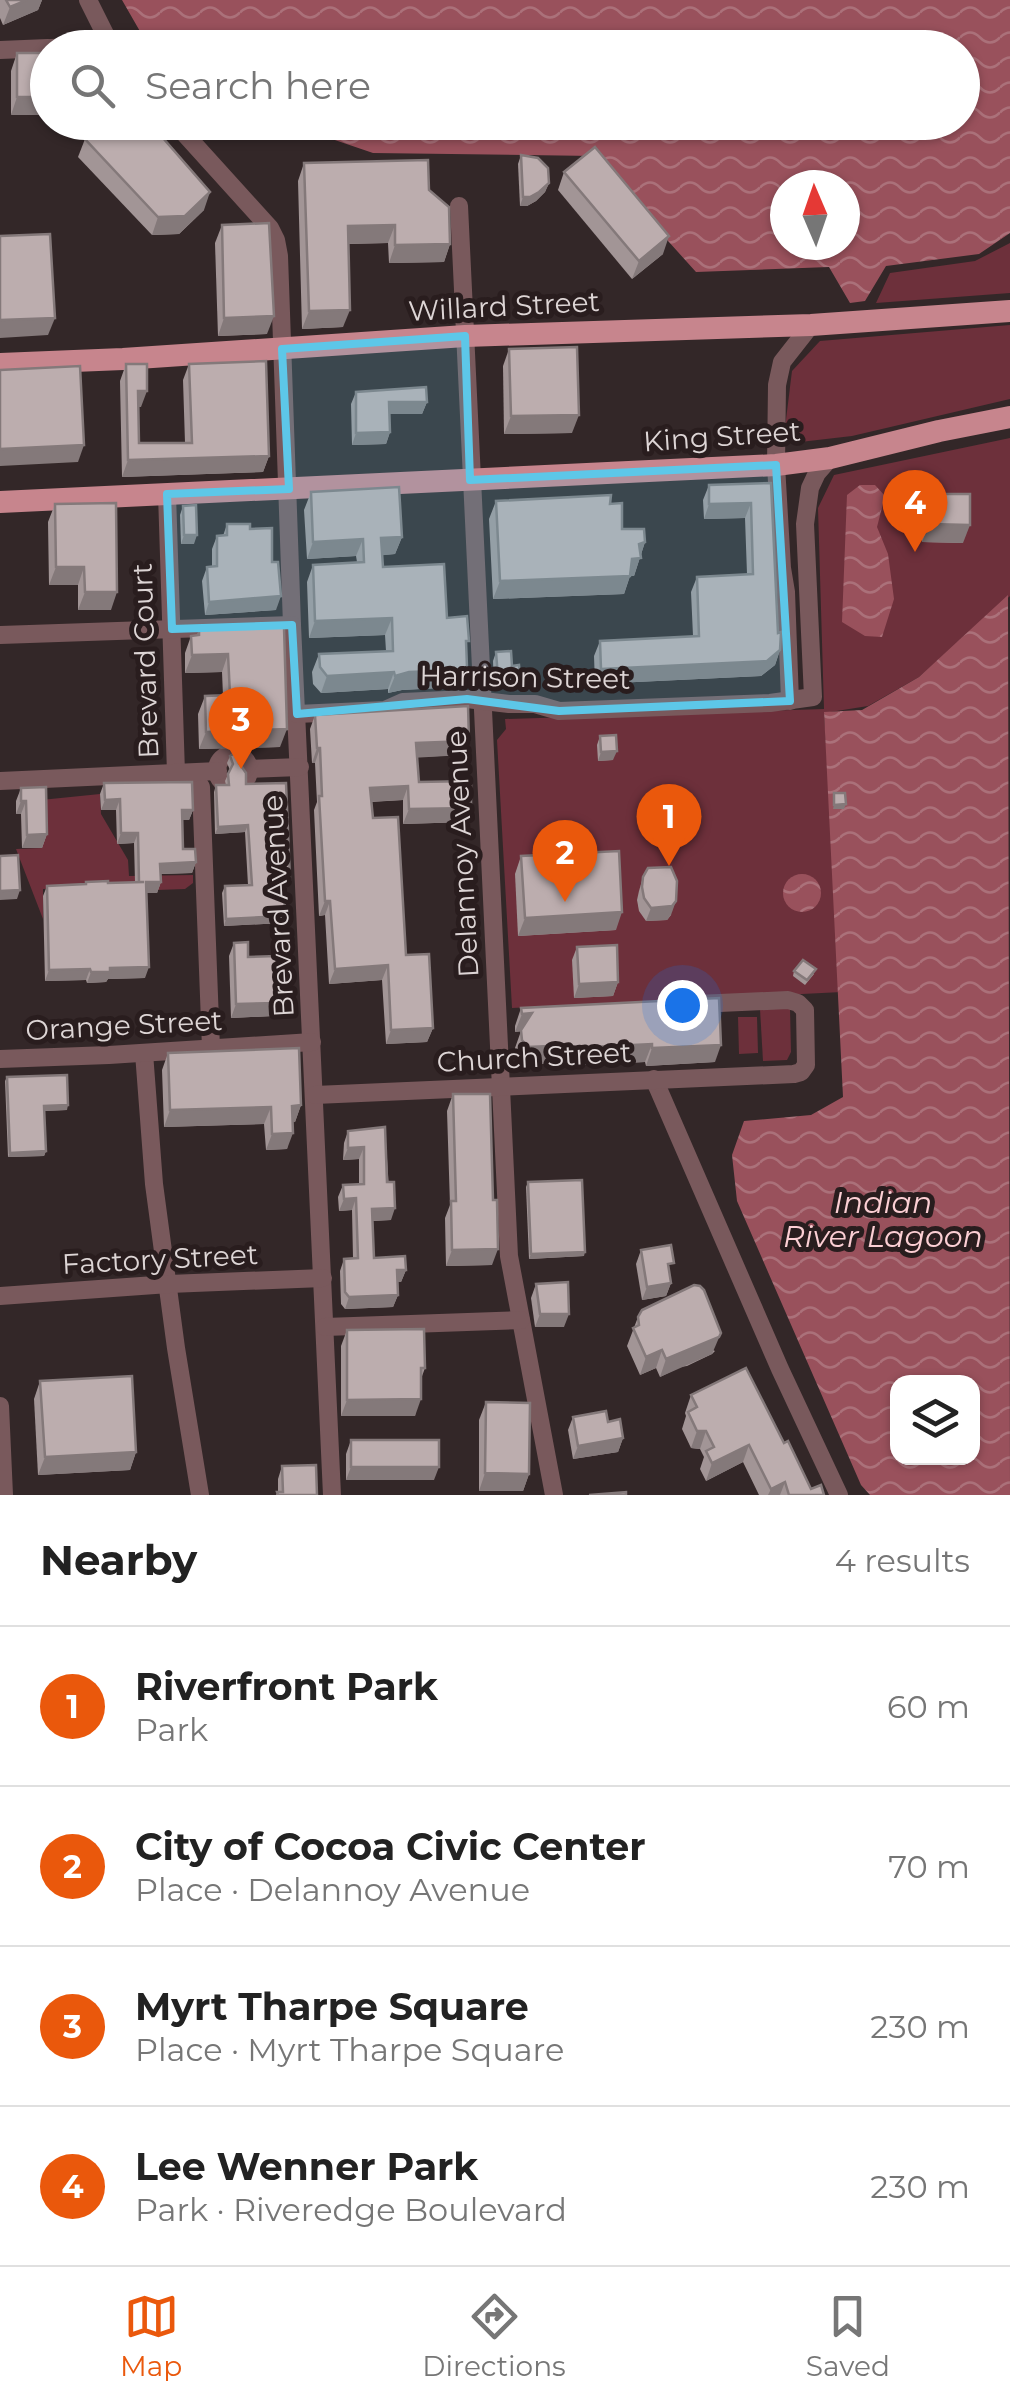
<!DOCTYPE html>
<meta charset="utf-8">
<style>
body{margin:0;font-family:Montserrat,sans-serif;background:#f6f6f6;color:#222}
.controls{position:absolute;right:30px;bottom:30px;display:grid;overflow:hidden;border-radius:20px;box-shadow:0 2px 8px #0004}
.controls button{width:90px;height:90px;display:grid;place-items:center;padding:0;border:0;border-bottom:2px solid #e0e0e0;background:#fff;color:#222;font:50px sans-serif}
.compass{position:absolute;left:770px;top:170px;width:90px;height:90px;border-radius:50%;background:#fff;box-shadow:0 2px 8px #0004;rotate:358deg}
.you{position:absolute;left:682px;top:1005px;width:35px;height:35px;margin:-25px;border:8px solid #fff;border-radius:50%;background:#1a73e8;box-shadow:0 0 0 15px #1a73e833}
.badge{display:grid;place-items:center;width:65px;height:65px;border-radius:50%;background:#ea580c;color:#fff;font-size:32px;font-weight:700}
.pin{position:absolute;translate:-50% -82px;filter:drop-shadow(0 2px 5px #0008)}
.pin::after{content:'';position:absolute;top:52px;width:35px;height:30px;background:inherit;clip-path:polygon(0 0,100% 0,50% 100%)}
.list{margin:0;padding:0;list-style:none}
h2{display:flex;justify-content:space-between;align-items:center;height:130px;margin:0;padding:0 40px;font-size:42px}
h2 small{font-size:32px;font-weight:400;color:#767676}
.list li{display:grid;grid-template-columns:65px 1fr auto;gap:30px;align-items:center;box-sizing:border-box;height:160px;padding:0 40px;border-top:2px solid #e0e0e0}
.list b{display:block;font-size:38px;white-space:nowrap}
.list p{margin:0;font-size:32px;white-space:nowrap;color:#767676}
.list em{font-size:32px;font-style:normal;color:#767676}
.icon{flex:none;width:55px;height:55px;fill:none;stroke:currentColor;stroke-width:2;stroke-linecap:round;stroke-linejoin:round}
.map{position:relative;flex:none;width:1010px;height:1495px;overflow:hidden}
.search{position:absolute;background:#fff;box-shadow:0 2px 8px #0004;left:30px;right:30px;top:30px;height:110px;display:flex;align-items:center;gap:25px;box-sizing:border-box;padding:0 35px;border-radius:55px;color:#767676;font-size:38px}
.sheet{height:770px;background:#fff}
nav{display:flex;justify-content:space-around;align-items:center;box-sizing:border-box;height:140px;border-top:2px solid #e0e0e0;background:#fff;font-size:28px;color:#767676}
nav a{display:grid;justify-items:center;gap:5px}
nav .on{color:#ea580c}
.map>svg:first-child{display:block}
.green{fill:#6d303b}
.water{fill:url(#water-waves);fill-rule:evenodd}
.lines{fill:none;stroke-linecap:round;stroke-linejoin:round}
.minor{stroke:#79595c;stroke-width:18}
.major{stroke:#c7858d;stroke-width:22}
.wall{fill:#a29596}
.shaded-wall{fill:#84797a}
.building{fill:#bcadae;stroke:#84797a;stroke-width:2.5}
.marked{fill:#5dc7e8;fill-opacity:0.2;stroke:#5dc7e8;stroke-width:8;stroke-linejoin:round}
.labels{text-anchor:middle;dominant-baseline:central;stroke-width:10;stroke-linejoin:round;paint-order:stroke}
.street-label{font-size:28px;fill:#ddd5d5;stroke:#291d1e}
.water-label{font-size:30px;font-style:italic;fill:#fccfd4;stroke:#291d1e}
</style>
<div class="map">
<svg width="1010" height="1495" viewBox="0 0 1010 1495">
<defs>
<pattern id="water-waves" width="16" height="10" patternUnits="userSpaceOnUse" patternTransform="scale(2.5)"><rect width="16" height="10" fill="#99515c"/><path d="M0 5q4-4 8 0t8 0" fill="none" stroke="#ab717a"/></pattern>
</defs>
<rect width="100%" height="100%" fill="#332728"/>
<g class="green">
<path d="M1010 243V293L876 303 890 273 975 261Z"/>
<path d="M1010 325V399L852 436 783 444 792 371 820 341Z"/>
<path d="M1010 438V596L919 677 868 706 824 713 842 992 512 1008 497 740 506 729 505 719 824 709 818 508 834 475Z"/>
<path d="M100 794 101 814 128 860 129 876 193 875V883L185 889 157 890 156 885 43 889V919L16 849 42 848 41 800Z"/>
<path d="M790 1008 791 1052 787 1060 763 1061 760 1009Z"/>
<path d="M738 1017H757L758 1053 739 1054Z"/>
</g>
<g class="water">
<path d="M122 0H1010V233L979 254 886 266 865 301 850 303 829 267 696 272 596 161 595 156 373 153 285 123H277L962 122V48L149 47ZM785 185H845V245H785Z"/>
<path d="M860 485H875L885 496 877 527 888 554 894 599 882 637 865 636 842 622 847 495Z"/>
<path d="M1008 595 1010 1495H870L861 1485 737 1201 732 1155 744 1121 811 1115 843 1097 824 712 862 710 919 677ZM898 1382H972V1458H898Z"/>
<circle cx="802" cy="893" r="19"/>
</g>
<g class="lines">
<g class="minor">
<path d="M88 0 112 48"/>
<path d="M51 48 111 45"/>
<path d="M0 50 48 48"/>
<path d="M174 122 270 228 276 240 279 256 292 625 332 1495"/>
<path d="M459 206 509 1256 554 1495"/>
<path d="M167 494 176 773"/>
<path d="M0 635 292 625"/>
<path d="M790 701 786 592 782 568 776 465 777 385 782 362 811 325"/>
<path d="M297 714 385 710 403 702 467 699 509 704H535L559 711 770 703 813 697 805 524 810 488 817 473 830 458"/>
<circle cx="233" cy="770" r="16"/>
<path d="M249 769 300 767"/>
<path d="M176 773C188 774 195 776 201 787L211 1048"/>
<path d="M0 781 218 771"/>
<path d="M144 1053 154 1184 176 1348 200 1495"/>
<path d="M0 1059 109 1055 312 1042"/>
<path d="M654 1079 780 1369 839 1495"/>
<path d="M315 1095 794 1074 801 1072 806 1065 805 1010 798 1003 788 1000 697 1004"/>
<path d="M0 1296 169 1284 323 1278"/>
<path d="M325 1327 521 1320"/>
<path d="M0 1406 4 1495"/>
</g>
<g class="major">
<path d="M0 364 123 359 465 336 811 325 1010 311"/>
<path d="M0 502 776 465 830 458 939 431 1010 417"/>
</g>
</g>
<g class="wall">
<path d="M0 0H42L38 10 3 25 0 18Z"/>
<path d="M17 53H48L11 115V71Z"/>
<path d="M85 139 204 210 179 234 152 235 78 157Z"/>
<path d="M521 155 549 183 545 192 536 201 527 206H520L518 164Z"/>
<path d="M304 163 429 190 450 244 444 262 389 263 388 243 348 244 343 327 302 329 298 181Z"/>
<path d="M564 172 663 254 632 279 558 190Z"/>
<path d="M222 225 267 334 218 336 215 243Z"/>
<path d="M509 349 572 433 504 434 503 366Z"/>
<path d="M126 364 141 407H139V443H185L183 380 189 364 269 456 263 472 122 477 120 381Z"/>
<path d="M356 392 427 402 422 414H390V432L386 444 352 445 351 404Z"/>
<path d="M771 483 778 633 780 650 775 665 761 676 595 684 594 656 600 641 693 636 691 592 697 577 747 574 745 518 704 519 703 500 709 485Z"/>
<path d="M311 492 402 537 395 554 382 555 383 567 447 618 466 648 460 684 458 687 402 690 388 693V689L321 693 313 684 312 672 319 654 386 651 385 635 309 638 307 582 313 565 357 562 356 556 307 559 304 510Z"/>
<path d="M929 494 963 543 922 542V512Z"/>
<path d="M496 501 610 504 622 529 645 542 634 576H630L624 594 493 599 489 519Z"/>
<path d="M55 504 111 610H78V585H49L48 522Z"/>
<path d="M183 506 194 544H181L180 515Z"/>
<path d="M227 524 250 529 272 562 276 610 205 615 202 581 207 567H212V549L217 536H223Z"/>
<path d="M284 627 280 747 199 749 198 714 205 696H223L222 672 185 673V653L191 636 197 635 199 630Z"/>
<path d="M496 652 512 666 520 676 517 686 494 687 493 661Z"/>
<path d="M315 715 469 741 464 755 417 757 419 782 466 822 403 824V800L371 802 373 818 406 955 433 1028 427 1042 386 1044 382 980 329 984 325 915 319 916 314 810 317 802 315 763H312L310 729Z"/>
<path d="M600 736 613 760 598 761 597 745Z"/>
<path d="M230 756 239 763 246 784 290 880 287 887 284 888 285 916 283 923 224 926 222 893 225 886 248 885 245 832 215 834 214 792 216 785H226L225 781 230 770 227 763Z"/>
<path d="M104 783 193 810 189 820H182L183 849 196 862 192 873 160 874 161 882 157 893H146L145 978 108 979 106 982 87 983 86 980 45 981 43 896 47 886 85 884 86 882 108 883 135 882 134 843 117 844 116 810H101L100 794Z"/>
<path d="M21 788 47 834 42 848H22L21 814H16V801Z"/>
<path d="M521 856 616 930 518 936 515 874Z"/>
<path d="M643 877 671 915 667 920 646 921 639 911 637 900 639 891Z"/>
<path d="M234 943 248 957 278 1003 273 1016 231 1018 229 956Z"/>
<path d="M577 947 618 982 613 996 574 998 572 960Z"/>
<path d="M794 971 814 974 805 985 793 976Z"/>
<path d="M521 1008 715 1062 646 1066 645 1062 564 1066 563 1063 522 1065 515 1058V1048L521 1031 515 1032V1026Z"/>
<path d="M168 1053 301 1105 295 1122H292L287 1149 266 1150 264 1124 164 1127 162 1070Z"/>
<path d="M7 1077 67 1110 44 1111 46 1151 44 1156 8 1157 5 1081Z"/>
<path d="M453 1094 493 1200 492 1265 446 1266 445 1218 450 1205 447 1111Z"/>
<path d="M385 1127 391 1220 373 1221 374 1258 406 1270 401 1282H397L398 1295 393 1307 345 1309 341 1304 340 1271 344 1259 353 1258 352 1210 339 1211 338 1197 343 1185 359 1184V1159L343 1160 344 1143 348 1131Z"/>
<path d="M528 1182 584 1256 529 1259 526 1187Z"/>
<path d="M641 1250 670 1275 671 1283 666 1296 642 1300 636 1264Z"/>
<path d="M536 1284 564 1327H535L531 1298Z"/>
<path d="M638 1317 715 1351 712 1354 687 1366 680 1367 660 1377 656 1368 640 1375 627 1346Z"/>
<path d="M347 1330 425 1368 421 1379 415 1416H341V1346Z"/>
<path d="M40 1381 136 1452 130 1470 38 1475 34 1399Z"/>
<path d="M691 1395 784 1443 811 1489 824 1495H759L743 1462 706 1481 700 1469 704 1457 700 1449 691 1448 682 1429 686 1416 685 1413Z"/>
<path d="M486 1402 529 1474 523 1491H479V1420Z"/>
<path d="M573 1417 608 1422 623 1438 618 1452 573 1459 568 1430Z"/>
<path d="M351 1440 434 1480H346V1454Z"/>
<path d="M282 1466 317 1495H276L278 1492V1479Z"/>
</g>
<g class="shaded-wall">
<path d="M27 0H42L38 10 3 25 10 7Z"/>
<path d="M17 97H48V115H11Z"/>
<path d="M549 183 545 192 536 201 527 206H520L523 197Z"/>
<path d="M210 192 204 210 179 234 152 235 158 217Z"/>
<path d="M395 225 388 243 341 244 348 226Z"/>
<path d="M669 236 663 254 632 279 639 261Z"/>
<path d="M450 244 444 262 389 263 395 245Z"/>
<path d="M350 310 343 327 302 329 309 311Z"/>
<path d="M274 316 267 334 218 336 224 318Z"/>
<path d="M55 318 48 335 0 338V320Z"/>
<path d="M138 391H147L141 407H132Z"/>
<path d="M389 402H427L422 414H385Z"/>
<path d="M579 415 572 433 504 434 511 416Z"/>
<path d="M390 432 386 444 352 445 356 433Z"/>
<path d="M84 445 78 462 0 466V449Z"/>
<path d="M269 456 263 472 122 477 128 460Z"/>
<path d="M751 503 745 518 704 519 709 504Z"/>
<path d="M929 524 970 525 963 543 922 542Z"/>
<path d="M184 535H197L194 544H181Z"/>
<path d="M402 537 395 554 375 556 381 538Z"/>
<path d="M363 539 356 556 307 559 313 542Z"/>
<path d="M645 542 634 576H630L624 594 493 599 500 581 632 559 639 544Z"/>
<path d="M56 567H84L78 585H49Z"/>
<path d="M85 592H117L111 610H78Z"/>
<path d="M281 596 276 610 205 615 209 602Z"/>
<path d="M392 618 385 635 309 638 315 621Z"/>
<path d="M780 650 775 665 761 676 595 684 601 669Z"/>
<path d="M228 654 222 672 185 673 192 655Z"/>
<path d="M467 667 458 687 402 690 388 693 395 676 409 672Z"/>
<path d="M394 672 388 689 321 693 327 676Z"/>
<path d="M520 676 517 686 494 687 498 677Z"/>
<path d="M287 729 280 747 199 749 206 732Z"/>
<path d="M469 741 464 755 411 758 416 743Z"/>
<path d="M317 748H320L315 763H312Z"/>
<path d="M617 751 613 760 598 761 601 752Z"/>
<path d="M408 786 403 800 365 802 370 788Z"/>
<path d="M120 799 116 810H101L105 800Z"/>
<path d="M21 801H26L21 814H16Z"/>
<path d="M846 804 844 809H833L834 805Z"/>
<path d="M471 808 466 822 403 824 409 809Z"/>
<path d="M182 810H193L189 820H178Z"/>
<path d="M248 825 245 832 215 834 218 827Z"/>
<path d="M121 833H138L134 843 117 844Z"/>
<path d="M47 834 42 848H22L27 835Z"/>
<path d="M196 862 192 873 156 874 160 864Z"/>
<path d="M146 882H161L157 893H142Z"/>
<path d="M20 890 17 899 0 900V891Z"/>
<path d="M325 901H330L325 915 319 916Z"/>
<path d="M676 901 671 915 667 920 646 921 651 908Z"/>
<path d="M622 912 616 930 518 936 525 918Z"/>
<path d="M285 916 283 923 224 926 226 919Z"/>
<path d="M388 965 382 980 329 984 335 969Z"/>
<path d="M149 967 145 978 108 979 106 982 87 983 91 972 110 968Z"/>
<path d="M90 969 86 980 45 981 49 970Z"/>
<path d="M618 982 613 996 574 998 579 984Z"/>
<path d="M278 1003 273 1016 231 1018 236 1004Z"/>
<path d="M532 1013 525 1031 515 1032 522 1014Z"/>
<path d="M433 1028 427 1042 386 1044 391 1030Z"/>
<path d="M652 1044 645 1062 564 1066 570 1048Z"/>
<path d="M570 1045 563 1063 522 1065 528 1047Z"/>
<path d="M721 1045 715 1062 646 1066 652 1048Z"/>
<path d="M68 1105 67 1110 42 1111 44 1106Z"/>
<path d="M301 1105 295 1122 285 1123 292 1106Z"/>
<path d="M271 1107 264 1124 164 1127 170 1110Z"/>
<path d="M293 1133 287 1149 266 1150 272 1134Z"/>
<path d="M364 1147 359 1159 343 1160 348 1148Z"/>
<path d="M46 1151 44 1156 8 1157 10 1153Z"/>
<path d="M356 1198 352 1210 339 1211 344 1199Z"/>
<path d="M395 1208 391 1220 368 1221 372 1209Z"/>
<path d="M498 1249 492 1265 446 1266 452 1250Z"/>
<path d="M585 1252 584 1256 529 1259 531 1254Z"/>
<path d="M397 1270H406L401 1282H393Z"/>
<path d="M671 1283 666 1296 642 1300 647 1287Z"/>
<path d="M398 1295 393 1307 345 1309 349 1297Z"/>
<path d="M540 1314H569L564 1327H535Z"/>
<path d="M721 1333 712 1354 660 1377 666 1359Z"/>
<path d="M662 1350 656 1368 640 1375 646 1357Z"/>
<path d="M421 1399 415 1416H341L347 1400Z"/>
<path d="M697 1431H706L700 1449 691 1448Z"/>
<path d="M623 1438 618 1452 573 1459 578 1446Z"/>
<path d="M749 1445 743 1462 706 1481 712 1463Z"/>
<path d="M136 1452 130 1470 38 1475 45 1457Z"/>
<path d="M351 1467H439L434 1480H346Z"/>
<path d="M485 1473 529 1474 523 1491H479Z"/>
<path d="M785 1482 780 1495H768L771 1489Z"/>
</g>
<g class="building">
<path d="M6 0H27L10 7Z"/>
<rect x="17" y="53" width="31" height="44"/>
<path d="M104 122H149L210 192 185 216 158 217 85 139Z"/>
<path d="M595 147 669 236 639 261 564 172Z"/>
<path d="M521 155 538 158 548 168 549 183 539 192 530 197H523Z"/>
<path d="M428 160 429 190 449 207 450 244 395 245V225L348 226 350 310 309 311 304 163Z"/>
<path d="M269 223 274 316 224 318 222 225Z"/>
<path d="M50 234 55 318 0 320V236Z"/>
<path d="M577 347 579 415 511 416 509 349Z"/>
<path d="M266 361 269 456 128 460 126 364H147V391H138L139 443H192L189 364Z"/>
<path d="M80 366 84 445 0 449V370Z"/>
<path d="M426 387 427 402H389L390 432 356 433V392Z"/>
<path d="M771 483 778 633 781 632 780 650 767 661 601 669 600 641 699 636 697 577 753 574 751 503 709 504V485Z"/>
<path d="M399 487 402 537 381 538 383 567 444 564 447 618 467 616 469 641H466L467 667 464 670 409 672 395 676 394 672 327 676 320 667 319 654 393 651 392 618 315 621 313 565 364 562 363 539 313 542 311 492Z"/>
<path d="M929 494H970V525L929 524Z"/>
<path d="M611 495 610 504 622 503V529H644L645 542 639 544 641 558 632 559 630 576 500 581 496 501Z"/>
<path d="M116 503 117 592H85L84 567H56L55 504Z"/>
<path d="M196 505 197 535H184L183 506Z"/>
<path d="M227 524H250V529L272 528V562H278L281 596 209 602 207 567 217 566V536L227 535Z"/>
<path d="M284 627 287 729 206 732 205 696 230 695 228 654 192 655 191 636 199 635V630Z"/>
<path d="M511 651 512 666 519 665 520 676 498 677 496 652Z"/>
<path d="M468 706 469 741 416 743 419 782 471 781V808L409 809 408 786 370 788 373 818 398 817 406 955 429 954 433 1028 391 1030 388 965 335 969 330 901H325L319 796H322L320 748H317L315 715Z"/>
<path d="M616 735 617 751 601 752 600 736Z"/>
<path d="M236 752 241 755 239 763 246 773V784L286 783 290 880 284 881 285 916 226 919 225 886 252 885 248 825 218 827 216 785H229L228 774 233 764 230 756Z"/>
<path d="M192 782 193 810H182L183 849H195L196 862 160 864 161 882H146L149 967 110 968V972H91L90 969 49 970 47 886 86 884V882L108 881V883L144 882H139L138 833H121L120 799 105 800 104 783Z"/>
<path d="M46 787 47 834 27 835 26 801H21V788Z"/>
<path d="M834 793H845L846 804 834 805Z"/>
<path d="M619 851 622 912 525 918 521 856Z"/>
<path d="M18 855 20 890 0 891V856Z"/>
<path d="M671 867 677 881 676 901 672 906 651 908 644 898 642 887 643 877 648 868Z"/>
<path d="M248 942V957L276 956 278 1003 236 1004 234 943Z"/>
<path d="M617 945 618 982 579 984 577 947Z"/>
<path d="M803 960 816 969 807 980 794 971Z"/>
<path d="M719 998 721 1045 652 1048V1044L570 1048V1045L528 1047 522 1040 521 1030 532 1013 522 1014 521 1008Z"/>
<path d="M299 1048 301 1105 292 1106 293 1133 272 1134 271 1107 170 1110 168 1053Z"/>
<path d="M67 1075 68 1105 44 1106 46 1151 10 1153 7 1077Z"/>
<path d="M453 1094H490L493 1200H497L498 1249 452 1250 451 1201H456Z"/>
<path d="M385 1127 387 1182H394L395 1208 372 1209 374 1258 405 1256 406 1270H397L398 1295 349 1297 345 1292 344 1259 358 1258 356 1198 344 1199 343 1185 364 1184V1147L348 1148V1131Z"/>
<path d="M582 1180 585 1252 531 1254 528 1182Z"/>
<path d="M671 1245 674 1263 668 1264 671 1283 647 1287 641 1250Z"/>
<path d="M568 1282 569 1314H540L536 1284Z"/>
<path d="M694 1285 700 1286 704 1290 721 1333 719 1337 666 1359 662 1350 646 1357 633 1328 639 1325 638 1317 642 1310Z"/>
<path d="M424 1329 425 1368H421V1399L347 1400V1330Z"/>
<path d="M746 1368 784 1443 788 1441 811 1489 821 1485 824 1495H789L785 1482 771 1489 749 1445 712 1463 706 1451 714 1447 706 1431H697L688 1412 697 1407 691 1395Z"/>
<path d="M132 1376 136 1452 45 1457 40 1381Z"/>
<path d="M486 1402 530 1403 529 1474 485 1473Z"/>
<path d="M606 1411 608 1422 620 1419 623 1438 578 1446 573 1417Z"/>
<rect x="351" y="1440" width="88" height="27"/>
<path d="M316 1465 317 1495H278L277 1492H283L282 1466Z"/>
<path d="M626 1492V1495H589Z"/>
</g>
<path class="marked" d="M465 336 470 480 776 465 790 701 559 711 467 699 297 714 292 625 172 629 167 494 289 489 282 349Z"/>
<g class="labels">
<g class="street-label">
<text transform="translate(504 306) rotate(-3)">Willard Street</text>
<text transform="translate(722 436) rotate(-4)">King Street</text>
<text transform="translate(145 661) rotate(-92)">Brevard Court</text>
<text transform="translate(525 677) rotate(1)">Harrison Street</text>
<text transform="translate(462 854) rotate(-93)">Delannoy Avenue</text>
<text transform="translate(278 906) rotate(-93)">Brevard Avenue</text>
<text transform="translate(124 1025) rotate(-3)">Orange Street</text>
<text transform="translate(534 1057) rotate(-3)">Church Street</text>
<text transform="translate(160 1259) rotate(-3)">Factory Street</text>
</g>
<g class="water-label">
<text x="883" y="1202">Indian<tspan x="883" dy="34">River Lagoon</tspan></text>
</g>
</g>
</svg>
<div class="controls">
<button><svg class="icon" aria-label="layers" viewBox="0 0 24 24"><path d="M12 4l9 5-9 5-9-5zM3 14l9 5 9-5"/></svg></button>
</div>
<svg class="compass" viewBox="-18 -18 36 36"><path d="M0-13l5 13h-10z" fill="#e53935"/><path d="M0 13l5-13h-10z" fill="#767676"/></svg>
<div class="you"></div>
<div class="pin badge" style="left:669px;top:866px">1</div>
<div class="pin badge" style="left:565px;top:902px">2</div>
<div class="pin badge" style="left:241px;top:769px">3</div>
<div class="pin badge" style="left:915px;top:552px">4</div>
<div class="search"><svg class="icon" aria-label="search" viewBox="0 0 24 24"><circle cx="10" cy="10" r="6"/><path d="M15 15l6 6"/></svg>Search here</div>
</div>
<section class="sheet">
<h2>Nearby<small>4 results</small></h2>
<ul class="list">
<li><span class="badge">1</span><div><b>Riverfront Park</b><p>Park</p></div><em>60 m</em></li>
<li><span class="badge">2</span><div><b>City of Cocoa Civic Center</b><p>Place · Delannoy Avenue</p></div><em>70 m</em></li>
<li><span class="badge">3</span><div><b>Myrt Tharpe Square</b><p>Place · Myrt Tharpe Square</p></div><em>230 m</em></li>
<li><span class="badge">4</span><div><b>Lee Wenner Park</b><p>Park · Riveredge Boulevard</p></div><em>230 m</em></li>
</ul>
</section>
<nav>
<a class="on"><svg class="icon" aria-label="map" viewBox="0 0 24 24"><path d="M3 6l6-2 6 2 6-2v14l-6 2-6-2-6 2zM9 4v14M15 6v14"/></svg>Map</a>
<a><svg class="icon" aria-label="directions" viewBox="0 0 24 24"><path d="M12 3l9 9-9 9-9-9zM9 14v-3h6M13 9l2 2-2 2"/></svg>Directions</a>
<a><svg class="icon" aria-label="saved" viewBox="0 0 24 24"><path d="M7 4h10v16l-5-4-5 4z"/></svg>Saved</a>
</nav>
